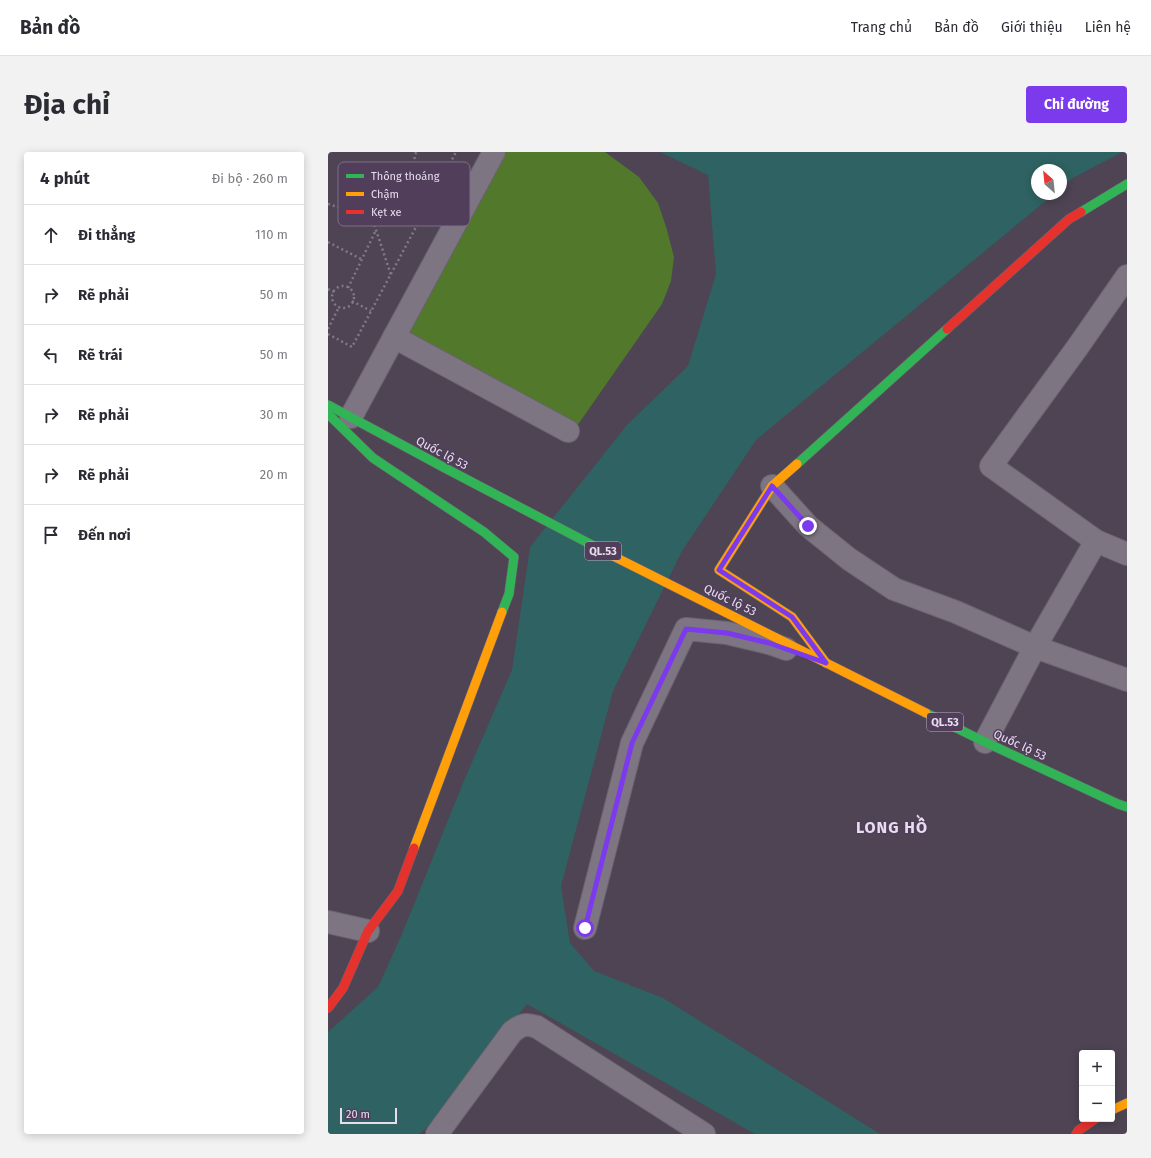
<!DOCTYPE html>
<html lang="vi">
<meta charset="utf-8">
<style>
body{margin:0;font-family:"Fira Sans",sans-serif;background:#f2f2f3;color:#2b2b33}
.controls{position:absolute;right:12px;bottom:12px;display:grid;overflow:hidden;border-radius:4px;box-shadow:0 2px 10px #0003}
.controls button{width:36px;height:36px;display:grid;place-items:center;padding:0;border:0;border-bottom:1px solid #e1e1e2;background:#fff;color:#2b2b33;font:20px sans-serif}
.compass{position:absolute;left:703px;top:12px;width:36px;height:36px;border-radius:50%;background:#fff;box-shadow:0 2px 10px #0003;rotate:333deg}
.scale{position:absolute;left:12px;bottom:10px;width:57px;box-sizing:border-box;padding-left:4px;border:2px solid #e8ddef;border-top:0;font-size:11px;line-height:14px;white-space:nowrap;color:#e8ddef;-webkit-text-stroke:3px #503e5a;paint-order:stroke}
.stop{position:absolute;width:12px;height:12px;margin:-9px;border:3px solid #7c3aed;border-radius:50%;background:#fff}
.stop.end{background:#7c3aed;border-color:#fff;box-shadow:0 1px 4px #0008}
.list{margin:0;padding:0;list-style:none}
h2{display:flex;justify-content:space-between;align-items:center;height:52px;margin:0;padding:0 16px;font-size:17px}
h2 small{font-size:13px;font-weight:400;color:#7c7c81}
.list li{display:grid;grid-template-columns:26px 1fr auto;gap:12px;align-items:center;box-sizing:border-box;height:60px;padding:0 16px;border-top:1px solid #e1e1e2}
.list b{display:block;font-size:15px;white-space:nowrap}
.list em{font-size:13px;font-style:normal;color:#7c7c81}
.icon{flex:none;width:22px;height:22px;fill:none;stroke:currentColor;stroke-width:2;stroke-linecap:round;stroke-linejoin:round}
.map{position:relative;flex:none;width:799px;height:982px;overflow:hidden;border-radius:4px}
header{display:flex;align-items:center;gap:24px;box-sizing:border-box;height:56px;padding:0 20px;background:#fff;border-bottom:1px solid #e1e1e2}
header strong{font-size:19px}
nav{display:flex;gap:22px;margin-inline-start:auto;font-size:14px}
.intro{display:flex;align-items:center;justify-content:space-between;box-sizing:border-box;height:96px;padding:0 24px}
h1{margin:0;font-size:28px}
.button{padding:10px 18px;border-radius:4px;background:#7c3aed;color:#fff;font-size:14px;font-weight:700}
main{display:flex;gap:24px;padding:0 24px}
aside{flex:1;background:#fff;border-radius:4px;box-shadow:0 2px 10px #0003}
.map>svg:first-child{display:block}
.green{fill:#51782b}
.water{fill:#2f6262}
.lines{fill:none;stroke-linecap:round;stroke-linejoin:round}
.street-casing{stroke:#6b6270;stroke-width:24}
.fast-casing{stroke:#6b6270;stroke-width:10}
.slow-casing{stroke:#6b6270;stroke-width:10}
.jam-casing{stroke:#6b6270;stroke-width:10}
.path{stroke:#807a84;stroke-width:2.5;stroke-dasharray:2 3;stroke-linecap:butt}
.street{stroke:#7e7582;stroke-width:22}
.fast{stroke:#30b455;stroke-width:9}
.slow{stroke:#ff9f0a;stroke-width:9}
.jam{stroke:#e5322d;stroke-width:9}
.route{stroke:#7c3aed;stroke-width:5}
.labels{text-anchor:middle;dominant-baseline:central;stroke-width:3;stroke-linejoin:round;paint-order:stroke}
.shield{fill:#503e5a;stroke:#baadc2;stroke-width:1}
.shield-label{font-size:11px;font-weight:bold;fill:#e8ddef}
.street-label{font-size:12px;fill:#e8ddef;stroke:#503e5a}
.district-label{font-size:16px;font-weight:bold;letter-spacing:1px;fill:#e8ddef;stroke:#503e5a}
.key{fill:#503e5a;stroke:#7e6e87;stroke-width:1}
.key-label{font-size:11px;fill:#e8ddef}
</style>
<header>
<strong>Bản đồ</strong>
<nav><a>Trang chủ</a><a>Bản đồ</a><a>Giới thiệu</a><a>Liên hệ</a></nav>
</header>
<div class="intro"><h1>Địa chỉ</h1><a class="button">Chỉ đường</a></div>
<main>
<aside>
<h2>4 phút<small>Đi bộ · 260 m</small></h2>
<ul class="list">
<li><svg class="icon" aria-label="ahead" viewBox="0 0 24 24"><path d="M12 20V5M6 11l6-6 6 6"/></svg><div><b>Đi thẳng</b></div><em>110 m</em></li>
<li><svg class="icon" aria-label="right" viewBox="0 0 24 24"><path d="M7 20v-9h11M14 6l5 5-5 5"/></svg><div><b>Rẽ phải</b></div><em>50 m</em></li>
<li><svg class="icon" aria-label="left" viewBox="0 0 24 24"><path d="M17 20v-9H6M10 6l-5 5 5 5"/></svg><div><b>Rẽ trái</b></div><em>50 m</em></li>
<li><svg class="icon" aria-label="right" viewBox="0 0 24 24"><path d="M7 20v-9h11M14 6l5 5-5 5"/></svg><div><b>Rẽ phải</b></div><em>30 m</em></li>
<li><svg class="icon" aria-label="right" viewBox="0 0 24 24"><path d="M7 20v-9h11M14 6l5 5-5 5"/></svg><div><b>Rẽ phải</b></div><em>20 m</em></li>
<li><svg class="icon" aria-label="arrive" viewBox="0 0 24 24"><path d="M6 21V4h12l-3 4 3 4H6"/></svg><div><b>Đến nơi</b></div></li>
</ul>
</aside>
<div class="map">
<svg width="799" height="982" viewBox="0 0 799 982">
<rect width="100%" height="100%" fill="#4e4454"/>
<path class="green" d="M173 0H277L311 25 330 51 339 78 346 105 343 129 334 152 249 274 79 182Z"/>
<path class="water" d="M332 0H794L745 26 733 36V18H709V42H726L428 288 354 399 285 539 233 734 242 791 266 819 335 846 552 982H427L199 852 104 971 91 982H0V880L50 835 74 782 135 631 184 518 202 395 299 273 360 214 388 122 380 23Z"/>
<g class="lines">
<g class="street-casing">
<g id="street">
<path d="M799 124 749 196 663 314 768 389 799 402"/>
<path d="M66 185 240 279"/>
<path d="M23 265 166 0"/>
<path d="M444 334 480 374 521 407 566 437 628 460 707 495 799 528"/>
<path d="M657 590 707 495 768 389"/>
<path d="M0 770 40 779"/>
<path d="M257 776 304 591 358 477 399 481 441 491 458 497"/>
<path d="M109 982 184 880C193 873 197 871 209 875L376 982"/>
</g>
</g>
<g class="fast-casing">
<g id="fast">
<path d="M753 60 799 32"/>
<path d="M0 253 115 315 285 404"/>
<path d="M0 262 45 306 156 380 186 405 181 442 174 460"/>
<path d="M469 312 619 177"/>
<path d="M598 561 657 590 790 652 799 655"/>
</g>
</g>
<g class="slow-casing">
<g id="slow">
<path d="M469 312 444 334 391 418 464 465 498 511"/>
<path d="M285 404 598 561"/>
<path d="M86 696 174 460"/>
<path d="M784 958 799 951"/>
</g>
</g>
<g class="jam-casing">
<g id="jam">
<path d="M619 177 741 67 753 60"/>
<path d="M0 856 15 836 40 779 70 739 86 696"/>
<path d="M748 982 751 978 767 967"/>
</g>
</g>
<g class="path">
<path d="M80 23 119 44"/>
<path d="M0 52C5 53 10 56 15 56 52 60 81 36 88 0"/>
<path d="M40 54 63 123"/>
<path d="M0 90 33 107"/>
<circle cx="15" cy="145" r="11"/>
<path d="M20 136 48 78"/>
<path d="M0 137 6 140"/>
<path d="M24 149 43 159"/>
<path d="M0 177 11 155"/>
<path d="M0 182 24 195 128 0"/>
</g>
<use href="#street" class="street"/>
<use href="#fast" class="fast"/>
<use href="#slow" class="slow"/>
<use href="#jam" class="jam"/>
</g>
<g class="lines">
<path class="route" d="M257 776 304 591 358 477 399 481 441 491 498 511 464 465 391 418 444 334 480 374"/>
</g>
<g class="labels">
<g class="shield">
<rect x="257" y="390" width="36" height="18" rx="3"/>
<rect x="599" y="561" width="36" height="18" rx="3"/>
</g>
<g class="shield-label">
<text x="275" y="399">QL.53</text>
<text x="617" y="570">QL.53</text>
</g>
<g class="street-label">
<text transform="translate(114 301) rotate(28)">Quốc lộ 53</text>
<text transform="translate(402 448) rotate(26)">Quốc lộ 53</text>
<text transform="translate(692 593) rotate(25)">Quốc lộ 53</text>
</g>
<g class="district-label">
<text x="564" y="675">LONG HỒ</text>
</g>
</g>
<rect x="10" y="10" width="132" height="64" rx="6" class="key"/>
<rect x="18" y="22" width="18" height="4" fill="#30b455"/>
<rect x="18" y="40" width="18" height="4" fill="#ff9f0a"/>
<rect x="18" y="58" width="18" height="4" fill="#e5322d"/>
<g class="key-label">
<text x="43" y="28">Thông thoáng</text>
<text x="43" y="46">Chậm</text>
<text x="43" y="64">Kẹt xe</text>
</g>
</svg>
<div class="controls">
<button>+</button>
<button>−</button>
</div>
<svg class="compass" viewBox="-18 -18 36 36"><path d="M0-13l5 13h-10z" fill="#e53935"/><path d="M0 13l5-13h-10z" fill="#7c7c81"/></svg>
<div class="scale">20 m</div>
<div class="stop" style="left:257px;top:776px"></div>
<div class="stop end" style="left:480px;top:374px"></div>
</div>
</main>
